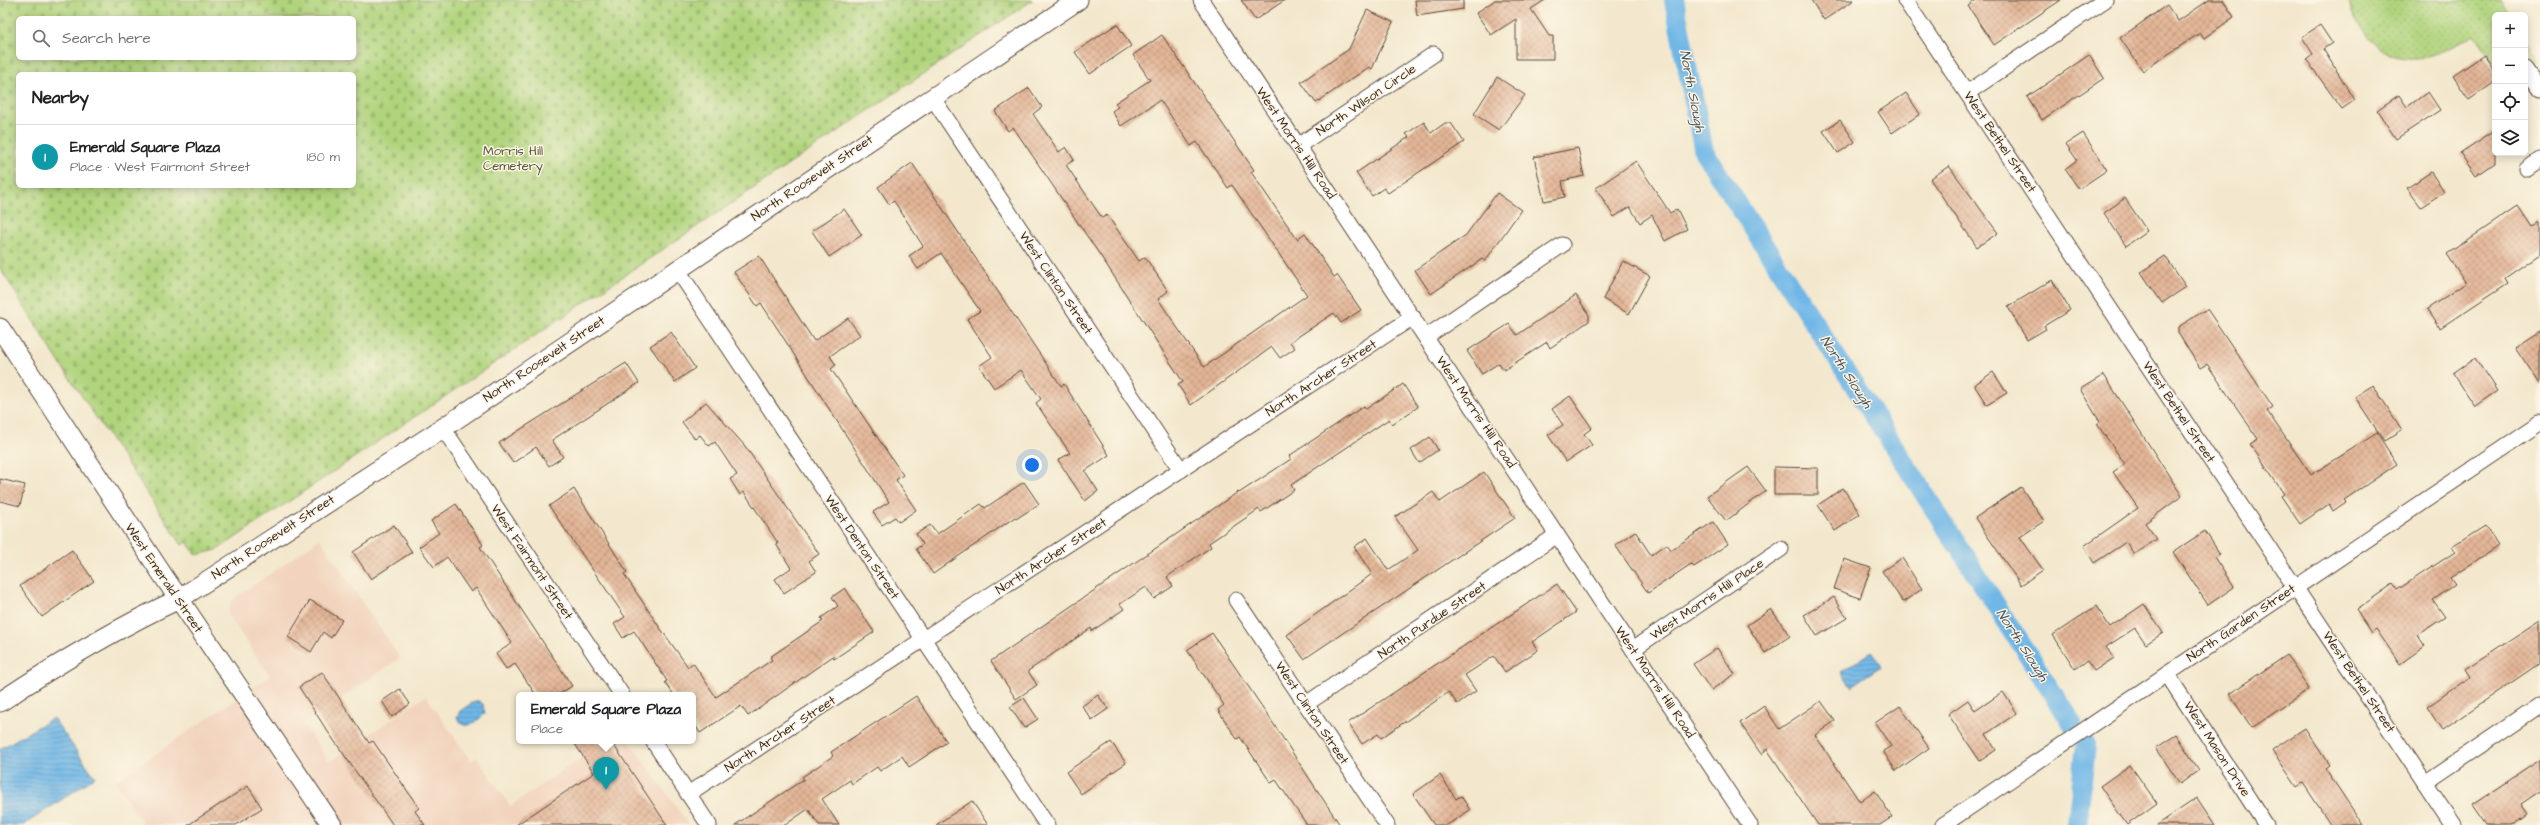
<!DOCTYPE html>
<meta charset="utf-8">
<style>
body{margin:0;font-family:"Architects Daughter",sans-serif;background:#f6f6f6;color:#202124}
.controls{position:absolute;right:12px;top:12px;display:grid;overflow:hidden;border-radius:6px;box-shadow:0 2px 10px #0003}
.controls button{width:36px;height:36px;display:grid;place-items:center;padding:0;border:0;border-bottom:1px solid #e0e0e0;background:#fff;color:#202124;font:20px sans-serif}
.you{position:absolute;left:1032px;top:465px;width:14px;height:14px;margin:-10px;border:3px solid #fff;border-radius:50%;background:#1a73e8;box-shadow:0 0 0 6px #1a73e833}
.badge{display:grid;place-items:center;width:26px;height:26px;border-radius:50%;background:#ea580c;color:#fff;font-size:13px;font-weight:700}
.pin{position:absolute;translate:-50% -33px;filter:drop-shadow(0 1px 2px #0008)}
.pin::after{content:'';position:absolute;top:21px;width:14px;height:12px;background:inherit;clip-path:polygon(0 0,100% 0,50% 100%)}
.popup{position:absolute;left:516px;top:692px;width:180px;height:52px;box-sizing:border-box;display:grid;place-content:center;border-radius:6px;background:#fff;filter:drop-shadow(0 1px 3px #0005);font-size:13px;white-space:nowrap;color:#757577}
.popup b{font-size:15px;color:#202124}
.popup::after{content:'';position:absolute;left:50%;top:100%;margin-left:-8px;border:8px solid transparent;border-top-color:#fff}
.list{margin:0;padding:0;list-style:none}
h2{display:flex;justify-content:space-between;align-items:center;height:52px;margin:0;padding:0 16px;font-size:17px}
h2 small{font-size:13px;font-weight:400;color:#757577}
.list li{display:grid;grid-template-columns:26px 1fr auto;gap:12px;align-items:center;box-sizing:border-box;height:64px;padding:0 16px;border-top:1px solid #e0e0e0}
.list b{display:block;font-size:15px;white-space:nowrap}
.list p{margin:0;font-size:13px;white-space:nowrap;color:#757577}
.list em{font-size:13px;font-style:normal;color:#757577}
.icon{flex:none;width:22px;height:22px;fill:none;stroke:currentColor;stroke-width:2;stroke-linecap:round;stroke-linejoin:round}
.map{position:relative;flex:none;width:2540px;height:825px;overflow:hidden}
.search{position:absolute;background:#fff;box-shadow:0 2px 10px #0003;left:16px;top:16px;width:340px;height:44px;display:flex;align-items:center;gap:10px;box-sizing:border-box;padding:0 14px;border-radius:6px;color:#757577;font-size:15px}
.panel{position:absolute;background:#fff;box-shadow:0 2px 10px #0003;left:16px;top:72px;width:340px;height:116px;border-radius:6px}
.map>svg:first-child{display:block}
.built{fill:#f2d4be}
.grass{fill:url(#grass-dots);stroke:#767f4e}
.cemetery{fill:url(#cemetery-stones);stroke:#767f4e;fill-rule:evenodd}
.water{fill:url(#water-rules);stroke:#557082}
.lines{fill:none;stroke-linecap:round;stroke-linejoin:round}
.canal{stroke:#6fb7e7;stroke-width:20}
.building{fill:url(#building-cross-hatch)}
.minor-casing{stroke:#574638;stroke-width:17}
.tertiary-casing{stroke:#574638;stroke-width:21}
.minor{stroke:#fff;stroke-width:15}
.tertiary{stroke:#fff;stroke-width:19}
.labels{text-anchor:middle;dominant-baseline:central;stroke-width:3;stroke-linejoin:round;paint-order:stroke}
.street-label{font-size:13px;fill:#3b2a1e;stroke:#fcf5e5}
.park-label{font-size:13px;fill:#585436;stroke:#fcf5e5}
.water-label{font-size:14px;font-style:italic;fill:#4b545a;stroke:#fcf5e5}
</style>
<div class="map">
<svg width="2540" height="825" viewBox="0 0 2540 825">
<defs>
<pattern id="grass-dots" width="8" height="8" patternUnits="userSpaceOnUse"><rect width="8" height="8" fill="#b0d47d"/><path d="M2 2h.1M6 6h.1" fill="none" stroke="#98b66c" stroke-width="1.8" stroke-linecap="round"/></pattern>
<pattern id="cemetery-stones" width="16" height="16" patternUnits="userSpaceOnUse"><rect width="16" height="16" fill="#b0d47d"/><path d="M2 7V4a2 2 0 0 1 4 0v3zM10 15v-3a2 2 0 0 1 4 0v3z" fill="#98b66c"/></pattern>
<pattern id="water-rules" width="6" height="5" patternUnits="userSpaceOnUse"><rect width="6" height="5" fill="#6fb7e7"/><path d="M0 2.5h6" fill="none" stroke="#5c95bb"/></pattern>
<pattern id="building-cross-hatch" width="8" height="8" patternUnits="userSpaceOnUse"><rect width="8" height="8" fill="#e4b697"/><path d="M0 0l8 8M0 8l8-8" fill="none" stroke="#ba947b"/></pattern>
</defs>
<rect width="100%" height="100%" fill="#fcf5e5"/>
<filter id="ink" filterUnits="userSpaceOnUse"><feTurbulence type="fractalNoise" baseFrequency=".025" numOctaves="2"/><feDisplacementMap in="SourceGraphic" scale="8" xChannelSelector="R" yChannelSelector="G"/><feConvolveMatrix kernelMatrix="1 2 1 2 8 2 1 2 1" color-interpolation-filters="sRGB"/></filter>
<filter id="wash" filterUnits="userSpaceOnUse"><feTurbulence type="fractalNoise" baseFrequency=".012" numOctaves="4" result="noise"/><feDisplacementMap in="SourceGraphic" scale="16" xChannelSelector="R" yChannelSelector="G"/><feGaussianBlur stdDeviation="0.9" result="paint"/><feColorMatrix in="noise" values="0 0 0 0 0 0 0 0 0 0 0 0 0 0 0 0 0 1.4 0 .05"/><feComposite in="paint" operator="in"/></filter>
<g filter="url(#wash)">
<rect width="100%" height="100%" fill="#f3e8cd"/>
<path class="built" d="M320 539 400 658 303 724 329 762 426 696 471 761 477 757 510 806 607 741H629L689 825H144L115 781 270 676 228 615 231 601Z"/>
<g class="grass">
<path d="M2349 0H2501L2510 15H2495V64L2475 34C2438 56 2395 76 2365 32 2357 22 2351 13 2349 0Z"/>
<path d="M2525 37 2540 61 2525 73Z"/>
</g>
<path class="cemetery" d="M0 0H1033L217 550 196 555 187 542 182 545 61 365 0 268ZM18 18H354V58H18ZM18 74H354V186H18Z"/>
<g class="water">
<path d="M1872 651 1881 666 1851 686 1841 672Z"/>
<path d="M475 701H479L483 704 485 714C476 721 464 734 457 717L460 711Z"/>
<path d="M53 718 95 777 24 825H0V749Z"/>
</g>
<g class="lines">
<g class="canal">
<path d="M1674 0 1704 152 2072 723"/>
<path d="M2077 825 2086 745"/>
</g>
</g>
<g id="blocks">
<g class="building">
<path d="M1241 0H1285L1255 20Z"/>
<path d="M1415 0H1463V9L1417 16Z"/>
<path d="M1495 0H1545L1531 9 1549 36H1553V59H1516V19L1491 35 1476 13Z"/>
<path d="M1811 0H1854L1824 20Z"/>
<path d="M1976 0H2061L1994 45 1968 6Z"/>
<path d="M2209 0H2223L2234 17 2204 38 2200 33 2143 71 2120 38 2167 5 2178 21Z"/>
<path d="M1367 10 1393 22 1372 69 1369 67 1316 103 1301 82 1349 49Z"/>
<path d="M1117 24 1131 46 1090 74 1075 52Z"/>
<path d="M2320 25 2332 43 2323 49 2355 100 2342 109 2306 59 2313 54 2302 37Z"/>
<path d="M1162 35 1254 170 1251 172 1297 239 1305 233 1334 277 1337 275 1361 310 1341 323 1334 313 1290 342 1295 348 1280 358 1272 347 1191 405 1178 385 1183 382 1106 264 1013 127 1008 131 995 111 1029 88 1042 107 1033 114 1059 152 1066 147 1074 160 1066 165 1102 218 1107 215 1139 261 1145 257 1168 291 1158 299 1204 367 1307 295 1232 185 1228 188 1197 142 1191 146 1160 100 1121 126 1112 111 1118 107 1115 103 1150 80 1133 55Z"/>
<path d="M2089 55 2104 78 2042 120 2027 97Z"/>
<path d="M2484 55 2495 71V82L2469 100 2453 76Z"/>
<path d="M1497 77 1525 95 1499 130 1474 114Z"/>
<path d="M2428 92 2440 110 2396 139 2377 110 2399 95 2407 107Z"/>
<path d="M1906 93 1920 114 1892 133 1878 112Z"/>
<path d="M1840 120 1855 142 1838 153 1823 131Z"/>
<path d="M1424 122 1431 133 1445 123H1451L1464 142 1388 193 1384 188 1372 196 1356 173 1409 137 1406 134Z"/>
<path d="M2495 130V163L2476 176 2460 153Z"/>
<path d="M2083 133 2107 170 2079 189 2065 169 2077 160 2066 144Z"/>
<path d="M1578 148 1584 176 1562 181 1565 197 1544 201 1534 157Z"/>
<path d="M1636 161 1670 213 1677 209 1687 229 1665 241 1652 215 1640 223 1630 207 1614 217 1596 188Z"/>
<path d="M912 163 1061 386 1064 384 1109 455 1085 471 1098 491 1085 501 1058 460 1070 453 1036 403 1041 399 1021 370 994 388 979 366 992 357 967 319 980 311 941 253 918 269 909 256 923 246 894 201 889 204 878 187Z"/>
<path d="M1949 166 1998 233 1977 247 1930 179Z"/>
<path d="M2431 172 2444 192 2421 207 2407 188Z"/>
<path d="M1497 193 1521 210 1485 261 1482 259 1431 294 1415 270 1466 235Z"/>
<path d="M2125 198 2147 231 2126 246 2104 213Z"/>
<path d="M2518 206 2532 227 2540 221V254L2505 278 2508 283 2440 328 2427 309 2466 283 2447 254Z"/>
<path d="M844 209 862 235 829 257 812 231Z"/>
<path d="M759 256 814 341 848 318 860 335 830 356 836 365 831 369 903 475 896 480 916 510 899 522 895 517 882 525 873 512 889 502 761 303 757 306 734 272Z"/>
<path d="M2165 256 2186 287 2162 303 2141 272Z"/>
<path d="M1623 261 1650 276 1629 314 1603 299Z"/>
<path d="M2052 280 2070 310 2044 326 2046 329 2027 340 2008 307Z"/>
<path d="M1576 295 1589 315V321L1550 348 1547 342 1504 370 1499 363 1482 374 1467 351 1509 324 1517 335Z"/>
<path d="M2207 309 2273 407 2267 411 2311 475 2377 433 2397 464 2344 500 2346 502 2333 511 2329 504 2300 524 2281 496 2284 494 2250 444 2258 439 2207 364 2200 368 2178 333V327Z"/>
<path d="M2540 331V384L2515 347Z"/>
<path d="M671 332 695 368 675 382 650 346Z"/>
<path d="M2475 358 2497 391 2475 406 2453 373Z"/>
<path d="M626 363 639 383 552 440 563 457 549 466 536 447 513 463 499 443Z"/>
<path d="M1993 372 2007 393 1987 405 1974 385Z"/>
<path d="M2104 375 2182 496 2145 523 2157 539 2134 554 2126 542 2094 563 2084 546 2138 508 2113 472 2125 464 2097 424 2100 422 2080 389Z"/>
<path d="M1403 384 1418 407 1392 424 1389 419 1291 485 1294 490 1261 512 1259 509 1209 543 1211 547 1167 577 1173 586 1154 599 1146 587 1120 604 1124 609 1092 631 1091 628 1028 671 1037 685 1016 699 991 661 1238 492 1239 493 1291 459 1289 456 1364 406 1366 409Z"/>
<path d="M2373 385 2402 430 2384 441 2355 397Z"/>
<path d="M1570 396 1592 428 1584 434 1592 445 1566 462 1548 435 1563 425 1552 409Z"/>
<path d="M706 402 745 446 819 554 809 561 816 572 784 593 775 579 791 568 776 544 778 543 744 492 740 495 730 479 737 475 715 442 709 446 700 435 695 439 682 422Z"/>
<path d="M1430 437 1438 450 1419 463 1411 450Z"/>
<path d="M1748 467 1766 491 1726 521 1707 496Z"/>
<path d="M1774 467 1818 468V495H1774Z"/>
<path d="M1484 472 1515 518 1304 659 1287 635 1372 574 1354 547 1367 538 1388 570 1418 550 1395 517 1433 492 1440 502Z"/>
<path d="M0 479 25 485 20 506 0 501Z"/>
<path d="M1024 482 1039 504 1016 519 1015 517 933 574 916 549 923 544 916 534 930 525 937 534 981 504 985 508Z"/>
<path d="M2021 487 2044 521 2020 537 2043 570 2021 585 1975 518Z"/>
<path d="M1843 488 1860 514 1835 531 1818 505Z"/>
<path d="M574 489 627 572 624 574 658 625 688 667 693 663 716 697 772 660 770 657 823 621 821 618 838 606 832 597 845 588 874 632 834 659 833 656 748 716 741 706 700 733 693 722V695H674L665 682 667 681 634 631 623 638 614 624 625 617 549 506Z"/>
<path d="M456 504 483 545 480 547 572 686 558 695H536L515 664 506 669 496 654 512 643 476 588 471 592 447 557 434 567 419 547 439 533 431 521Z"/>
<path d="M1713 522 1728 544 1694 567 1691 564 1648 593 1615 545 1635 531 1651 555 1667 544 1671 550Z"/>
<path d="M394 525 412 552 371 579 353 552Z"/>
<path d="M2485 526 2498 546 2450 578 2455 585 2433 600 2445 617 2417 635 2425 646 2400 664 2376 629 2371 633 2356 610 2393 584 2397 590 2455 552 2452 547Z"/>
<path d="M2205 531 2220 554 2214 557 2234 587 2208 605 2173 552Z"/>
<path d="M72 550 94 581 42 617 20 586Z"/>
<path d="M1902 558 1922 589 1903 602 1882 571Z"/>
<path d="M1844 559 1871 568 1860 598 1834 589Z"/>
<path d="M1557 584 1576 612 1532 642 1538 650 1505 672 1494 656 1465 675 1476 691 1457 704 1449 692 1381 738 1378 734 1362 744 1348 723Z"/>
<path d="M1834 597 1847 618 1817 636 1804 615Z"/>
<path d="M310 600 342 620 331 638 323 632 311 652 288 637Z"/>
<path d="M2144 604 2163 633 2146 644 2135 628 2106 647 2114 658 2094 671 2087 661 2075 669 2053 635 2096 606 2110 627Z"/>
<path d="M1771 609 1790 636 1765 653 1747 625Z"/>
<path d="M2540 620V663L2442 730 2427 707 2470 677 2465 669Z"/>
<path d="M1212 633 1269 717 1340 825H1307L1276 780 1271 783 1240 737 1237 739 1218 710 1224 705 1187 650Z"/>
<path d="M1717 648 1735 674 1711 690 1693 664Z"/>
<path d="M2287 655 2309 689 2252 728 2229 694Z"/>
<path d="M322 672 369 743 373 741 419 808 415 811 425 825H393L324 726 299 687Z"/>
<path d="M400 689 410 704 392 717 382 701Z"/>
<path d="M2003 692 2017 713 1986 734 1996 750 1980 761 1948 714 1968 700 1975 711Z"/>
<path d="M1098 695 1108 709 1092 720 1082 706Z"/>
<path d="M916 696 947 742 909 767 902 756 880 771 877 767 852 784 850 780 822 799 839 825H819L808 809 785 825H735L804 779 802 777 833 756 831 752Z"/>
<path d="M1024 698 1038 719 1024 728 1010 707Z"/>
<path d="M1821 701 1835 721 1815 735 1860 802 1875 791 1892 817 1880 825H1818L1767 749 1761 754 1740 723 1764 706 1779 729Z"/>
<path d="M1900 706 1929 748 1896 771 1883 751 1891 746 1875 723Z"/>
<path d="M2305 728 2329 765 2325 768 2363 825H2331L2303 783 2297 787 2272 750Z"/>
<path d="M2176 735 2199 770 2180 784 2156 748Z"/>
<path d="M573 741H611L667 825H516L594 773Z"/>
<path d="M1111 742 1126 763 1081 794 1066 772Z"/>
<path d="M2540 760V791L2521 804 2528 814 2512 825H2486L2472 805Z"/>
<path d="M2130 765 2157 803 2127 825 2100 786Z"/>
<path d="M1440 775 1456 799 1461 796 1470 810 1447 825H1434L1413 794Z"/>
<path d="M248 786 262 808 236 825H188Z"/>
<path d="M2197 798 2215 825H2157Z"/>
<path d="M972 801 988 825H936Z"/>
</g>
</g>
</g>
<g filter="url(#ink)">
<use href="#blocks" fill-opacity="0" stroke="#574638" stroke-width="1"/>
<g class="lines">
<g class="minor-casing">
<g id="minor">
<path d="M1201 0 1750 825"/>
<path d="M1905 0 2453 825"/>
<path d="M2525 69 2540 90"/>
<path d="M1967 93 2105 0"/>
<path d="M932 97 1181 470"/>
<path d="M1298 146 1434 54"/>
<path d="M2527 169 2540 160"/>
<path d="M677 269 1047 825"/>
<path d="M1426 337 1562 245"/>
<path d="M443 428 622 695"/>
<path d="M1236 600 1387 825"/>
<path d="M1633 649 1781 549"/>
<path d="M2167 674 2266 825"/>
<path d="M1306 704 1557 535"/>
<path d="M653 741 709 825"/>
<path d="M2425 783 2540 705"/>
<path d="M688 794 1413 317"/>
<path d="M1943 825 2540 423"/>
</g>
</g>
<g class="tertiary-casing">
<g id="tertiary">
<path d="M0 328 162 574 332 825"/>
<path d="M0 702C57 664 117 628 179 599L443 428 1078 0"/>
</g>
</g>
<use href="#minor" class="minor"/>
<use href="#tertiary" class="tertiary"/>
</g>
</g>
<g class="labels">
<g class="street-label">
<text transform="translate(1366 100) rotate(-34)">North Wilson Circle</text>
<text transform="translate(2000 142) rotate(56)">West Bethel Street</text>
<text transform="translate(1296 143) rotate(56)">West Morris Hill Road</text>
<text transform="translate(812 178) rotate(-34)">North Roosevelt Street</text>
<text transform="translate(1056 283) rotate(56)">West Clinton Street</text>
<text transform="translate(544 359) rotate(-34)">North Roosevelt Street</text>
<text transform="translate(1321 378) rotate(-33)">North Archer Street</text>
<text transform="translate(1476 412) rotate(56)">West Morris Hill Road</text>
<text transform="translate(2179 412) rotate(56)">West Bethel Street</text>
<text transform="translate(273 537) rotate(-33)">North Roosevelt Street</text>
<text transform="translate(862 547) rotate(56)">West Denton Street</text>
<text transform="translate(1051 556) rotate(-33)">North Archer Street</text>
<text transform="translate(532 562) rotate(56)">West Fairmont Street</text>
<text transform="translate(164 578) rotate(56)">West Emerald Street</text>
<text transform="translate(1707 599) rotate(-34)">West Morris Hill Place</text>
<text transform="translate(1432 620) rotate(-34)">North Purdue Street</text>
<text transform="translate(2241 623) rotate(-34)">North Garden Street</text>
<text transform="translate(1655 682) rotate(56)">West Morris Hill Road</text>
<text transform="translate(2359 682) rotate(56)">West Bethel Street</text>
<text transform="translate(1312 713) rotate(56)">West Clinton Street</text>
<text transform="translate(780 734) rotate(-33)">North Archer Street</text>
<text transform="translate(2217 749) rotate(57)">West Mason Drive</text>
</g>
<g class="park-label">
<text x="513" y="151">Morris Hill<tspan x="513" dy="15">Cemetery</tspan></text>
</g>
<g class="water-label">
<text transform="translate(1692 91) rotate(79)">North Slough</text>
<text transform="translate(1846 372) rotate(57)">North Slough</text>
<text transform="translate(2022 645) rotate(57)">North Slough</text>
</g>
</g>
</svg>
<div class="controls">
<button>+</button>
<button>−</button>
<button><svg class="icon" aria-label="locate" viewBox="0 0 24 24"><circle cx="12" cy="12" r="6"/><path d="M12 2v4M12 18v4M2 12h4M18 12h4"/></svg></button>
<button><svg class="icon" aria-label="layers" viewBox="0 0 24 24"><path d="M12 4l9 5-9 5-9-5zM3 14l9 5 9-5"/></svg></button>
</div>
<div class="you"></div>
<div class="pin badge" style="left:606px;top:790px;background:#0f9aa8">1</div>
<div class="popup"><b>Emerald Square Plaza</b>Place</div>
<div class="search"><svg class="icon" aria-label="search" viewBox="0 0 24 24"><circle cx="10" cy="10" r="6"/><path d="M15 15l6 6"/></svg>Search here</div>
<section class="panel">
<h2>Nearby<small></small></h2>
<ul class="list">
<li><span class="badge" style="background:#0f9aa8">1</span><div><b>Emerald Square Plaza</b><p>Place · West Fairmont Street</p></div><em>180 m</em></li>
</ul>
</section>
</div>
